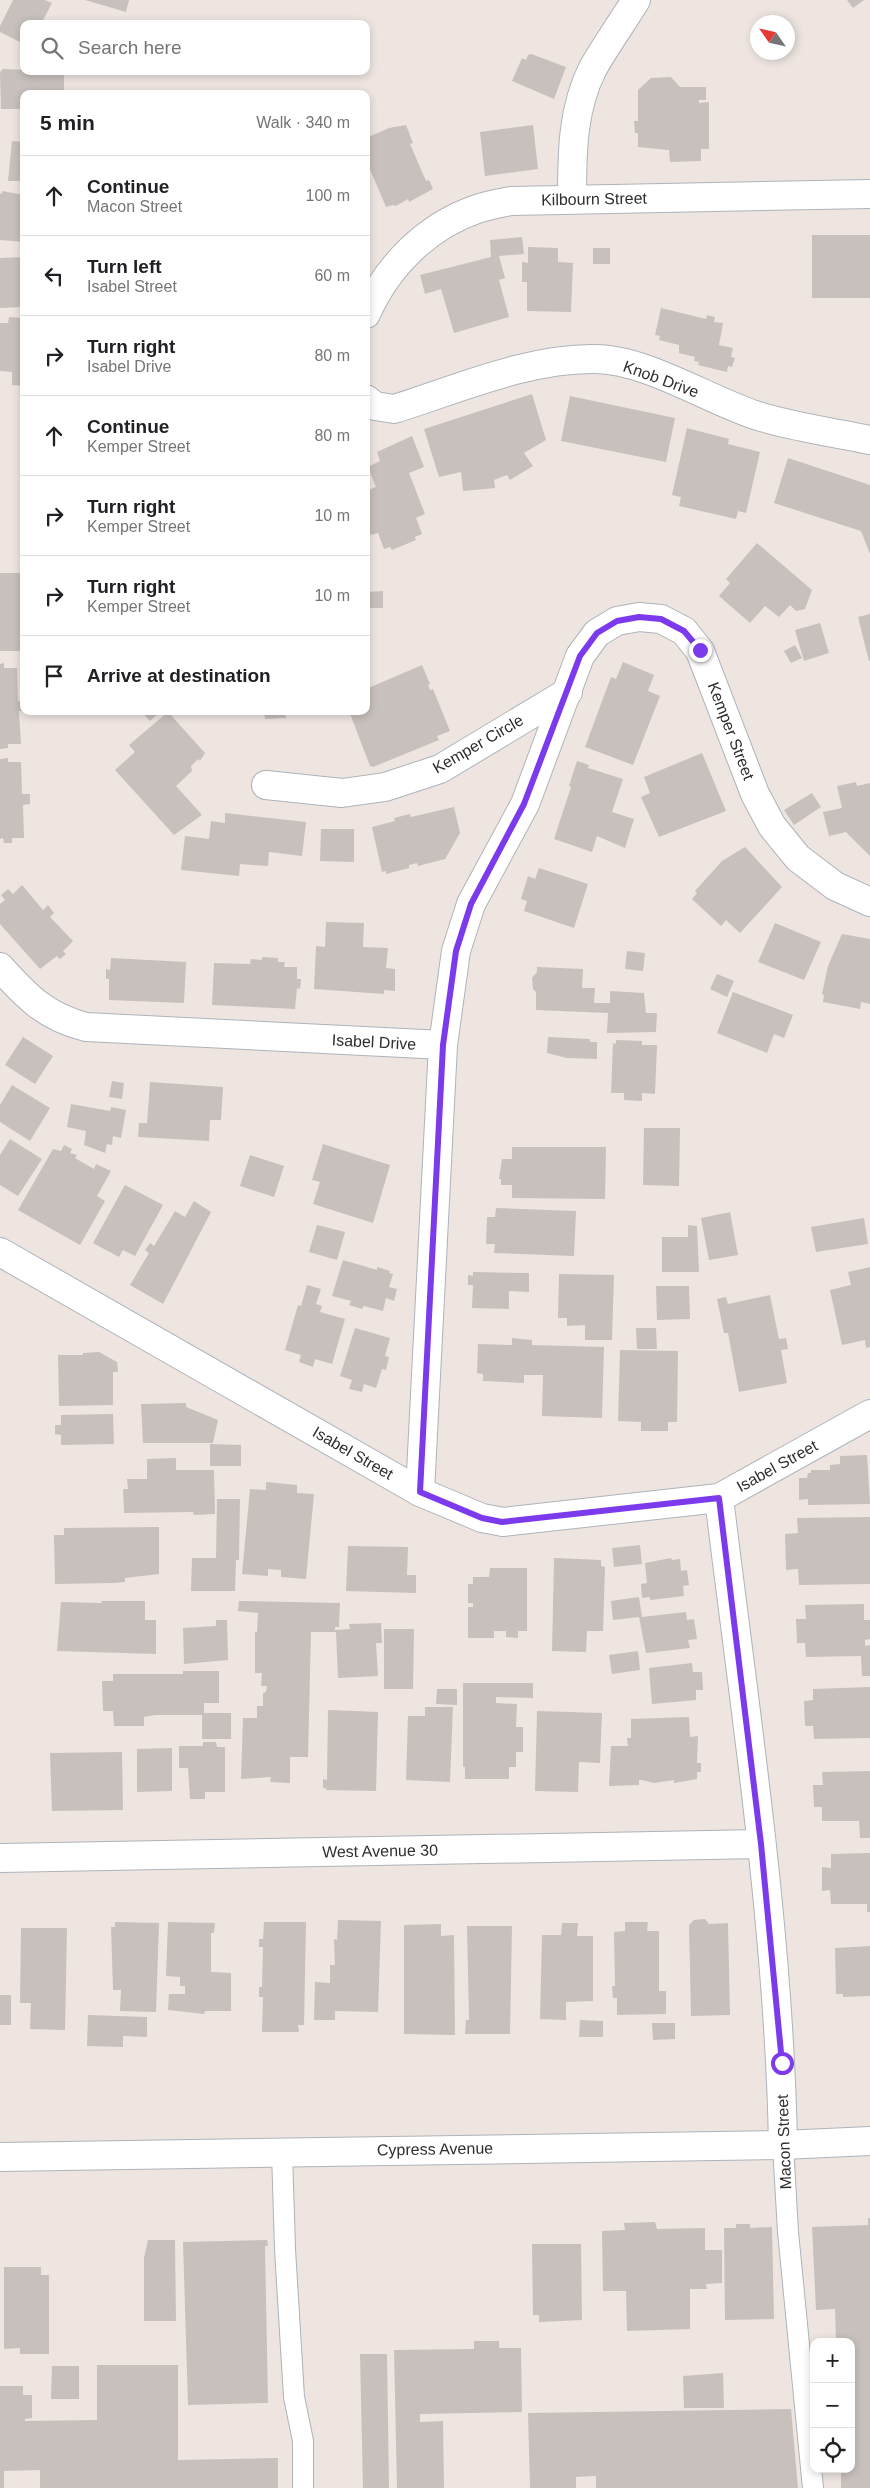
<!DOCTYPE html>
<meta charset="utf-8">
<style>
body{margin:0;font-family:Helvetica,sans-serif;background:#f2f2f2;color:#202124}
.controls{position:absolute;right:15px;bottom:15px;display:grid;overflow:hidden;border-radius:10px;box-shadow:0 2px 8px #0003}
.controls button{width:45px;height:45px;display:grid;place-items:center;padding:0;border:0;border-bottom:1px solid #e0e0e0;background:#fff;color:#202124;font:25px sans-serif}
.compass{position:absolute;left:750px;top:15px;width:45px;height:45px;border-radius:50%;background:#fff;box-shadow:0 2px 8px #0003;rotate:304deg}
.stop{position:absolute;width:15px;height:15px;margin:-11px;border:4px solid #7c3aed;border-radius:50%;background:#fff}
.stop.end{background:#7c3aed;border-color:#fff;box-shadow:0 1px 5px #0008}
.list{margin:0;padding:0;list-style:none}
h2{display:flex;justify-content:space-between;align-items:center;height:65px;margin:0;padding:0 20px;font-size:21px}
h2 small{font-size:16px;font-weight:400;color:#757577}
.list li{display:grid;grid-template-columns:32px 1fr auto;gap:15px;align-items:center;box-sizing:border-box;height:80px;padding:0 20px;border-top:1px solid #e0e0e0}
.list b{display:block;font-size:19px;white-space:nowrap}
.list p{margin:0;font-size:16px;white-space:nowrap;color:#757577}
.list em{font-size:16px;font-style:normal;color:#757577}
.icon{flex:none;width:28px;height:28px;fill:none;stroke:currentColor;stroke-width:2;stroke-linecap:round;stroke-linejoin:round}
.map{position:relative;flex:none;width:870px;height:2488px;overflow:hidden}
.search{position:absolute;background:#fff;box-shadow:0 2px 8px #0003;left:20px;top:20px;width:350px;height:55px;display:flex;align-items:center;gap:12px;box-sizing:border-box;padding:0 18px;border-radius:10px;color:#757577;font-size:19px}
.panel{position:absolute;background:#fff;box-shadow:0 2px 8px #0003;left:20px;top:90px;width:350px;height:625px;border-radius:10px}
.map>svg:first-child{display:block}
.building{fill:#c7c0bc}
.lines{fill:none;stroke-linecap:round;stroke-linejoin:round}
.service-casing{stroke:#aeb3b9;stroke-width:22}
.minor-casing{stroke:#aeb3b9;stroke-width:30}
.tertiary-casing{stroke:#aeb3b9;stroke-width:30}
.service{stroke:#fff;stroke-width:20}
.minor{stroke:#fff;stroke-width:28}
.tertiary{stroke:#fff;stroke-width:28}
.route{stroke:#7c3aed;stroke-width:6}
.labels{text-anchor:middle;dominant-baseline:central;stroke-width:4.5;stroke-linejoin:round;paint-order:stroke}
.street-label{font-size:16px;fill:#2e2e2e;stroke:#fff}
</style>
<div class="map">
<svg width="870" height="2488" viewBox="0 0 870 2488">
<rect width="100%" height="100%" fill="#eee5e1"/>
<g class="building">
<path d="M13 0H45L52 3 41 24H24V44L0 32V26Z"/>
<path d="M85 0H129L126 12Z"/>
<path d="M847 0H864L853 8Z"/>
<path d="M531 54 566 67 554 99 512 81 522 58 526 60 528 55Z"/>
<path d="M3 69 64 71V94H24V109H1L0 72Z"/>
<path d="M671 77 680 87H706V100H699V103L709 102V149H701V161L670 162 669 150 638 147V133H635L634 121H638V90L651 78Z"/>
<path d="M406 125 413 143 410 144 426 181 429 180 433 189 409 202 408 199 396 206 393 205 386 207 366 160V138L389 128Z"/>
<path d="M533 125 538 169 485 176 480 132Z"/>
<path d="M12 141 24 142V181H8Z"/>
<path d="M2 191 24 195V242L0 240V193L2 194Z"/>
<rect x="812" y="235" width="58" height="63"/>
<path d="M522 237 524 254 499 256 505 278 499 280 509 317 454 333 441 289 425 294 420 275 491 257 490 240Z"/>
<path d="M528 247 558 248V262L573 263 571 312 527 311V282H522V262L528 263Z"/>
<rect x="593" y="248" width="17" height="16"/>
<path d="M24 257V307L0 308V258Z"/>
<path d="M661 308 706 319 707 315 715 317 714 322 723 323 719 345 733 348 731 357 735 358 732 367 728 366 727 372 698 365 699 362 694 361 695 357 679 353V345L659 340 660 336 655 335Z"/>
<path d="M9 317 24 318V386L12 385V372L0 371V323H8Z"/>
<path d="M532 394 546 440 524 453 533 466 510 480 507 475 494 480 495 488 463 491 461 472 439 477 424 429Z"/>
<path d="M570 396 675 418 666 462 561 441Z"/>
<path d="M687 428 729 439 728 444 760 452 746 513 738 511 736 519 679 506 681 497 672 495Z"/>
<path d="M412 436 424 467 409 473 425 514 416 518 422 534 415 537 416 540 392 550 390 547 384 549 378 533 371 535 366 523V491L376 487 368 467 380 461 377 452Z"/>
<path d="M788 458 870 485V554L861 531 774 503Z"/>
<path d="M757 543 812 590 805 609 796 611 790 605 779 617 765 606 750 623 719 596 730 583 726 579Z"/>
<path d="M0 573H20L23 622 22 651H0Z"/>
<path d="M383 591V608H366V592Z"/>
<path d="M870 614V661H869L858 617Z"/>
<path d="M820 623 829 653 804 661 795 630Z"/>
<path d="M795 645 802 658 791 663 784 651Z"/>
<path d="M623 662 654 675 648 691 660 696 633 765 585 747 611 677 616 679Z"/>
<path d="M4 663V668H17L18 701H24V711H19L21 744H8V748L0 749V664Z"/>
<path d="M422 665 430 684 428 685 430 690 433 689 450 731 437 736 439 740 373 767 370 766 349 711H366V689Z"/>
<path d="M141 711H161L150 721Z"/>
<path d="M264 711H285L286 718 265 719Z"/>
<path d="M168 712 205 753 200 761 198 759 191 766 192 771 176 786 202 815 174 835 115 770 135 752 129 745Z"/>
<path d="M702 753 726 811 659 837 641 797 650 793 644 777Z"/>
<path d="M8 758V762H21L22 794H30V804L23 805 24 838H12V843H4L3 838 0 839V759Z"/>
<path d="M577 761 589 765 588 768 623 779 612 812 634 819 625 848 597 836 592 852 554 839 571 787 569 786Z"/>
<path d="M856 782 857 786 870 783V856L846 832 829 836 823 812 842 808 837 786Z"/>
<path d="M812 793 821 807 794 825 784 810Z"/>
<path d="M454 807 460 833 445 859 418 866 417 863 409 865V868L386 874V871L382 872 372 827 395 821 394 818 410 814 411 817Z"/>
<path d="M225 813 306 822 302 856 269 852 268 866 240 864 239 876 181 870 185 836 209 839 211 821 225 823Z"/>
<path d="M321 829H354V862L320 861Z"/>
<path d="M745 847 782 887 740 933 726 920 721 926 692 899 697 893 695 891 722 861Z"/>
<path d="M539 868 588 884 574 928 524 911 527 901 521 899 528 876 535 879Z"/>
<path d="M22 885 43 910 48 905 54 913 50 917 73 941 63 951 66 954 60 959 57 956 40 969 0 924V904L5 900 1 895 8 889 13 894Z"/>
<path d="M326 922 364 923 363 947 388 948 386 968 395 969V991L384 990V994L314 989 316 946 325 947Z"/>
<path d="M775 923 821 942 804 980 758 962Z"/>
<path d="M842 934 870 939V1004L861 1002 860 1009 823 1002 824 995 822 994 828 966Z"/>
<path d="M627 951 645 953 643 971 625 969Z"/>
<path d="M262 957 278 958V962H285L284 967H297V979H301L300 989 297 988 295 1009 212 1005 214 963 250 964 251 959 262 960Z"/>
<path d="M111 958 186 962 184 1003 109 1000V979H106V969L110 970Z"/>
<path d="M537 967 583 969 582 988H595L594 1003H610V991L644 993 646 1013H657L656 1032 607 1033 608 1013 536 1010V992L533 989 532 978 537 972Z"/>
<path d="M717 974 734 981 727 997 710 989Z"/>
<path d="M733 992 793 1015 784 1038 774 1034 767 1053 717 1033Z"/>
<path d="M23 1037 53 1056 35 1084 5 1065Z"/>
<path d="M548 1037 590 1039V1042H597V1059L567 1058 547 1053Z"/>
<path d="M616 1040 642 1041V1045H657L655 1094 642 1093V1101L624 1100V1093H611L613 1043 616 1044Z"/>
<path d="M112 1081 124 1083 122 1099 109 1097Z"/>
<path d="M150 1082 223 1087 221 1120H210L209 1141 138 1137 139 1123H147Z"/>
<path d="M12 1085 50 1108 30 1141 0 1122V1105Z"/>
<path d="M71 1104 110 1111 111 1107 126 1110 121 1138 113 1136 112 1145 107 1144 105 1153 84 1145 86 1131 67 1127Z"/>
<path d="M644 1128H680L679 1186 643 1185Z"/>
<path d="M10 1139 42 1159 18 1196 0 1185V1155Z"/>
<path d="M323 1144 390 1165 373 1223 313 1204 320 1182 312 1180Z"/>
<path d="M64 1145 72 1149 70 1153 77 1155 75 1158 94 1169 96 1164 111 1171 97 1196 105 1201 80 1245 18 1210 53 1149 61 1151Z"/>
<path d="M512 1147H606L605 1199 512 1198V1185H501V1179H499L502 1159H512Z"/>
<path d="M250 1155 284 1166 274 1197 240 1186Z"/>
<path d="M125 1185 163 1205 135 1256 123 1250 119 1257 93 1243Z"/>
<path d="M194 1201 211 1212 163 1304 130 1285 149 1253 145 1250 150 1243 154 1246 175 1211 185 1217Z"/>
<path d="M496 1208 576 1211 574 1256 494 1253 495 1244H486L487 1217H495Z"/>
<path d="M730 1212 738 1255 709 1260 701 1218Z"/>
<path d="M864 1218 868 1244 816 1252 811 1227Z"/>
<path d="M317 1225 345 1232 337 1260 309 1252Z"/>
<path d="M688 1225 697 1226 699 1272H662V1237H688Z"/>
<path d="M343 1260 377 1270V1267L390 1271 389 1273 393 1274 389 1287 397 1289 394 1301 386 1298 383 1311 364 1306 362 1309 349 1305 351 1301 332 1296Z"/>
<path d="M870 1267V1347L866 1348 865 1340 842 1345 830 1290 851 1285 848 1272Z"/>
<path d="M473 1272 529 1273V1292L509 1291V1309L472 1308 473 1285H468V1275L473 1276Z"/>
<path d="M559 1274 614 1275 612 1340H585V1325L567 1326V1318H558Z"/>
<path d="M307 1285 321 1289 316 1304 322 1306 320 1312 345 1319 332 1364 315 1359 313 1367 299 1362 301 1355 285 1350 298 1305 301 1306Z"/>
<path d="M656 1286H689L690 1319 657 1320Z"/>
<path d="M770 1295 779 1339 786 1338 788 1349 781 1350 787 1383 739 1392 728 1333H724L717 1299 726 1297 728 1304Z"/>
<path d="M355 1328 390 1338 385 1356 389 1357 386 1370 382 1369 376 1388 364 1384 362 1392 349 1389 352 1380 340 1376Z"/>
<path d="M636 1328H656L657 1349H637Z"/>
<path d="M512 1338 532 1340V1345L604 1347 602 1418 542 1416 543 1375H524V1383L483 1381V1374L477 1373 478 1344 512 1345Z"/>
<path d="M620 1350 678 1351 677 1422H668V1431H641V1422L618 1421Z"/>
<path d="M99 1352 117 1362 118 1372H113V1405L59 1406 58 1355H83V1353Z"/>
<path d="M186 1403V1407L218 1420 213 1443H143L141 1404Z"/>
<path d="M113 1414 114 1444 61 1445V1435L55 1434V1425H61V1415Z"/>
<path d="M210 1444 241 1445V1466H210Z"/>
<path d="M867 1455 870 1504 808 1505V1499L799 1500V1478H807L808 1473H811V1470H830V1465L840 1464V1456Z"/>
<path d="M176 1458V1470H214L215 1514 194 1515 193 1512 124 1513 123 1489H128L127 1479H147V1459Z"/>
<path d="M266 1482 297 1485V1493L314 1494 306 1579 281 1577V1570L268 1569V1576L242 1574 250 1489 266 1490Z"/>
<path d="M217 1499H240L239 1560H236L235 1591H191L192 1558H216Z"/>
<path d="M870 1517V1584L799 1585 798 1569 786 1570 785 1534 798 1533 797 1518Z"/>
<path d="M159 1527V1574L125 1578V1582L114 1583 55 1584 54 1535H64V1528Z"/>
<path d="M640 1545 642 1564 614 1567 612 1548Z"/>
<path d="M348 1546 408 1547 407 1575H416V1593L346 1591Z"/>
<path d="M554 1558 601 1560V1566L605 1567 603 1631H587L586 1652 552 1651Z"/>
<path d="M671 1558 672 1560 680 1559 681 1571 687 1570 689 1585 683 1586 684 1596 650 1600V1597L642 1598 641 1584 647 1583 645 1563Z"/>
<path d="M490 1568H527V1631H518V1638L506 1637V1631H494V1638H468V1607H473V1603H468V1584H473V1577H489Z"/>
<path d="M639 1597 642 1617 686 1612 687 1620 694 1619 697 1639 688 1640 690 1648 646 1653 639 1617 613 1620 611 1601Z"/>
<path d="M101 1601H145V1620H156V1654L57 1651 61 1602 102 1603Z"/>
<path d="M239 1601 340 1603 339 1627H335V1630L350 1629 349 1624 381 1623 382 1643H376L378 1676 338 1678 336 1632H311L308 1757H290V1783L270 1782 271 1777 241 1779 243 1718H257V1706H263V1693L266 1692 267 1686H261L262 1673H255V1632H257L258 1613 238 1611Z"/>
<path d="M864 1604V1620H870V1639L865 1640V1646L870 1645V1676H862L861 1656 806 1657 805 1643H797L796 1619H806L805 1605Z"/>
<path d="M216 1620H227L228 1660 184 1664 183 1628 216 1626Z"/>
<path d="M384 1629H414L413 1689H384Z"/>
<path d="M638 1651 640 1670 612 1674 609 1655Z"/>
<path d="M692 1663 693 1672H702L703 1690H696V1700L652 1704 649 1668Z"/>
<path d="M183 1671H219V1703H204V1713H231V1739H202V1715H155L144 1717V1726H114L113 1711H103L102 1681H113V1674H183Z"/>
<path d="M463 1683H533V1698L496 1697V1703L517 1704 516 1727H523V1752H516V1767H509V1779H465V1767H463Z"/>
<path d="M870 1687V1738L814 1739 813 1726H805L804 1701 813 1700V1689Z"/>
<path d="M437 1689H457V1705L436 1704Z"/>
<path d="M425 1707H453L450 1782 406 1780 408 1716H425Z"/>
<path d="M328 1710 378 1712 376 1791 326 1790V1788H323V1779L327 1780Z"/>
<path d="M537 1711 602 1713 600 1763 579 1762 578 1792 535 1791Z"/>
<path d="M689 1717 690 1737 698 1736 697 1763H701V1772H697V1779L674 1783V1780L654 1783 642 1780H639V1785L609 1786 611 1746H628L627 1738H631V1719Z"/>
<path d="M203 1742H216L217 1747H225V1792H205V1799H190L188 1768H179V1746H203Z"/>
<path d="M172 1748V1791L137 1792V1749Z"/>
<path d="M122 1752 123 1810 52 1811 50 1753Z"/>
<path d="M870 1771V1838H860L859 1821H822V1807H814L813 1785H823L822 1772Z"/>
<path d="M870 1853V1912H867V1904H831L830 1890 822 1891V1867L831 1868V1854Z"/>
<path d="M705 1919 709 1924 728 1923 730 2015 691 2016 689 1925 694 1920Z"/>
<path d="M338 1920 381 1921 378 2012 335 2011V2020H314L315 1982 330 1983V1965H335L334 1939 337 1940Z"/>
<path d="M115 1922 159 1923 156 2012 120 2011 121 1990H113L111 1927H115Z"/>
<path d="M168 1922 215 1923 214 1933H211V1972L231 1973V2011H205L204 2014 168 2010 169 1994H185V1986H180V1977L166 1976Z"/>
<path d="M264 1922H306L304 2025H298L299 2032H262L263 1997H259V1987H262L263 1947H259V1939H263Z"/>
<path d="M625 1922H648L647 1931H659V1991H666V2014L617 2015V1998H613L612 1986H615L614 1932 625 1931Z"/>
<path d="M562 1923H578L577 1936H593V2001L566 2002V2020L540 2019 542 1935H561Z"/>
<path d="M441 1924V1936L454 1935 455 2035 404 2034V1925Z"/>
<path d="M467 1926H512L510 2034H465L466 2020H469Z"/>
<path d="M21 1928H67L65 2030 30 2029 31 2003H20Z"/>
<path d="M870 1946V1996L843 1997V1994H836L835 1948Z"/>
<rect x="0" y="1995" width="11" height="30"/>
<path d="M88 2015 147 2017V2037L123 2036V2047L87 2046Z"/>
<path d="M580 2020 603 2021V2037H579Z"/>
<path d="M652 2023H675V2039L653 2040Z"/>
<path d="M868 2218H870V2488H841V2469H851V2342H836L835 2309 816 2310 812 2227 868 2225Z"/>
<path d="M655 2222 657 2229 705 2228V2250H722V2283L706 2284 707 2289H690V2329L627 2331 626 2291H603L602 2231 625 2230 624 2223Z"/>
<path d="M736 2224H750V2228L772 2227 774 2319 725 2320 724 2228H736Z"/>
<path d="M148 2240H175L176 2321H144V2258Z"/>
<path d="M267 2240 268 2246H265L268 2403 188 2405 183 2242Z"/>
<path d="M532 2244H581L582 2320 539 2322V2315H533Z"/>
<path d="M4 2267H41V2275H49V2354H20V2348L4 2349Z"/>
<path d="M474 2341H499V2348H521L522 2412 420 2414V2422L443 2421 444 2488H397L394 2350 474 2349Z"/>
<path d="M360 2354H387L389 2488H363Z"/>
<path d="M97 2365H178V2460L278 2458V2488H40V2470L4 2471V2488H0V2386H23V2395H32V2418L25 2419V2421L97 2420Z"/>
<path d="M52 2366H79V2399H51Z"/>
<path d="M723 2373 724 2408H684L683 2376Z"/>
<path d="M791 2409 798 2488H596V2476L576 2477V2488H530L528 2413Z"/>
</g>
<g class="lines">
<g class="service-casing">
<g id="service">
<path d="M783 2145 788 2232 813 2488"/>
<path d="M282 2151 285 2249 294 2397 303 2441V2488"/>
</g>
</g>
<g class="minor-casing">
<g id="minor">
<path d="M572 199C572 154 572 109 593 68 606 45 622 23 636 0"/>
<path d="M366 314C387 266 427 226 477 209 488 205 500 203 511 201L870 194"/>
<path d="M366 399 375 406 394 409C458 389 528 358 595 359 645 359 707 399 755 415 792 427 832 432 870 440"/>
<path d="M266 785 342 793 385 787 440 769 568 692"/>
<path d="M0 967C27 997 46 1017 86 1027L443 1045 420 1492"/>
<path d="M443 1045 456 951 471 904 525 804 580 656 597 633 617 621 639 617 661 619 684 631 700 651 755 794 772 826 798 858 835 886 870 902"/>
<path d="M0 1252 420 1492 482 1518 503 1522 719 1498 870 1414"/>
<path d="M719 1498C745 1713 779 1929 783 2145"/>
<path d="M0 1858 761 1844"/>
</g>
</g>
<g class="tertiary-casing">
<path id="tertiary" d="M0 2157 783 2145 870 2141"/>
</g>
<use href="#service" class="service"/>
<use href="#minor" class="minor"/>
<use href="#tertiary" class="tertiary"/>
</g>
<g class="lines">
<path class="route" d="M700 650 684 631 661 619 639 617 617 621 597 633 580 656 524 804 471 904 456 951 443 1045 420 1492 482 1518 502 1522 719 1498 761 1844 782 2063"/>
</g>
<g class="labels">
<g class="street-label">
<text transform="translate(594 199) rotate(-1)">Kilbourn Street</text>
<text transform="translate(661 379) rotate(20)">Knob Drive</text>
<text transform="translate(731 731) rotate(69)">Kemper Street</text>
<text transform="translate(478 744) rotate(-30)">Kemper Circle</text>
<text transform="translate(374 1042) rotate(3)">Isabel Drive</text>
<text transform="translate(353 1453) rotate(30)">Isabel Street</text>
<text transform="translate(777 1466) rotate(-29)">Isabel Street</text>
<text transform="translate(380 1851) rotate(-1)">West Avenue 30</text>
<text transform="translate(784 2142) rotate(-92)">Macon Street</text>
<text transform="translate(435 2149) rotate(-1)">Cypress Avenue</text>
</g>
</g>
</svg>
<div class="controls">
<button>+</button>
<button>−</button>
<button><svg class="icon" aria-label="locate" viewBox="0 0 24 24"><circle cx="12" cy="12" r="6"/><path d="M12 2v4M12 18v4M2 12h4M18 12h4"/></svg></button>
</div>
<svg class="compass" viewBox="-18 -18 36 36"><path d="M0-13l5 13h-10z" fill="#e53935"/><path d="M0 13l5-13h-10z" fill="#757577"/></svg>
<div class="stop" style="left:782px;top:2063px"></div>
<div class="stop end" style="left:700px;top:650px"></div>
<div class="search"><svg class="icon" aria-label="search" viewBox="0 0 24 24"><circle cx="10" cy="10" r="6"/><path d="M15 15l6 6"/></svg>Search here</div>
<section class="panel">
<h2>5 min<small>Walk · 340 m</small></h2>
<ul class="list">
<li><svg class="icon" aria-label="ahead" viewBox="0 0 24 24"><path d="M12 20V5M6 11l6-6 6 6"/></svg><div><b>Continue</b><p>Macon Street</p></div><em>100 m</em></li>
<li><svg class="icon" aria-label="left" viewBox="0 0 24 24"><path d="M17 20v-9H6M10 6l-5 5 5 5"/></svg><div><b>Turn left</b><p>Isabel Street</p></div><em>60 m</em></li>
<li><svg class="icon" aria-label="right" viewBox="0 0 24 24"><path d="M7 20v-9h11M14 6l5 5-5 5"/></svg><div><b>Turn right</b><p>Isabel Drive</p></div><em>80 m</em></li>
<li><svg class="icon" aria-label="ahead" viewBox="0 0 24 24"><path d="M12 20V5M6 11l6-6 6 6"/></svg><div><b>Continue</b><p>Kemper Street</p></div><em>80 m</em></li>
<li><svg class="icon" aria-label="right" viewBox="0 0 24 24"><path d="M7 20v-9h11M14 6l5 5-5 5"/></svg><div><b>Turn right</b><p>Kemper Street</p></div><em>10 m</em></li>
<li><svg class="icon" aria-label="right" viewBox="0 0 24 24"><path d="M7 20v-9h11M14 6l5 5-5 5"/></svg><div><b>Turn right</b><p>Kemper Street</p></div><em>10 m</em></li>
<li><svg class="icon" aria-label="arrive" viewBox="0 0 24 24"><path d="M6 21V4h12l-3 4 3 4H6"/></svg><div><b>Arrive at destination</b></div></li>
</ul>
</section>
</div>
